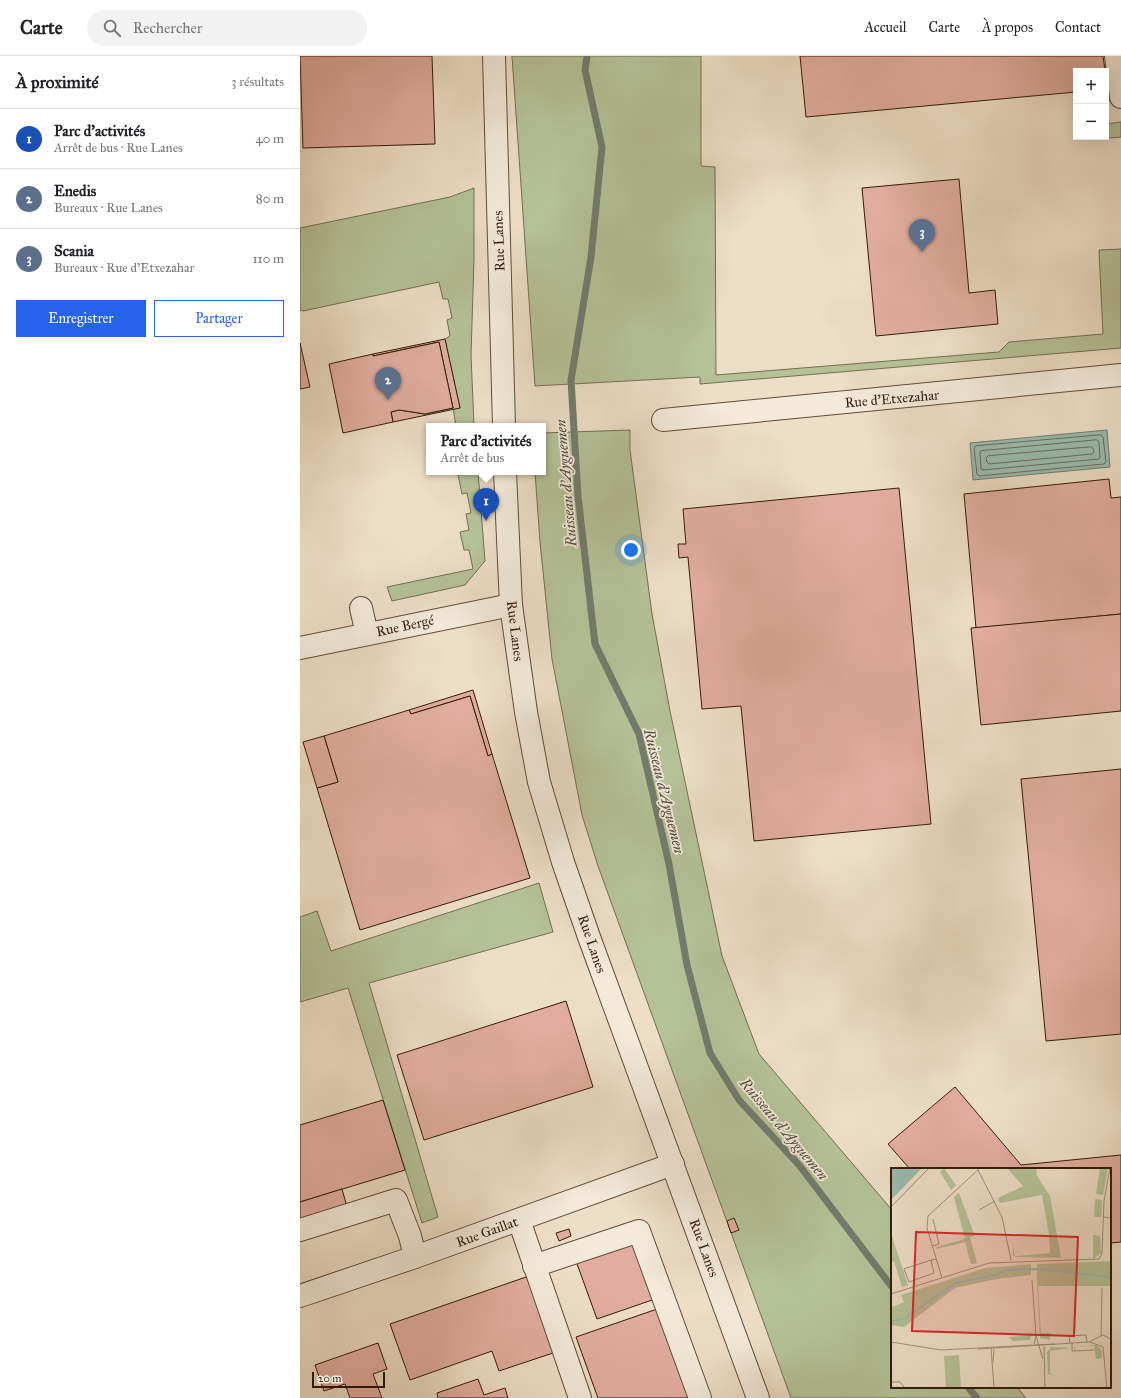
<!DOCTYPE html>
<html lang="fr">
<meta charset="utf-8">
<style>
body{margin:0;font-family:"IM FELL Great Primer",serif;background:#f2f2f2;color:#202124}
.controls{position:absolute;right:12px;top:12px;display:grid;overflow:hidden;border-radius:0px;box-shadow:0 4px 16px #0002}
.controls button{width:36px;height:36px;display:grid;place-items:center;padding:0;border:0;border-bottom:1px solid #e0e0e0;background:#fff;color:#202124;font:20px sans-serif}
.scale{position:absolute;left:12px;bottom:10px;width:73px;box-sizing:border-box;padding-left:4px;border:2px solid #351b0a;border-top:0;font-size:11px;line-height:14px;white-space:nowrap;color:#351b0a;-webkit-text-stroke:3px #f3eadb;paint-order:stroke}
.you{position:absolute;left:331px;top:494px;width:14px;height:14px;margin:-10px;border:3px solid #fff;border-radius:50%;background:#1a73e8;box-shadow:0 0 0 6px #1a73e833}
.badge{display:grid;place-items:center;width:26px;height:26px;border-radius:50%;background:#2563eb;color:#fff;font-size:13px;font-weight:700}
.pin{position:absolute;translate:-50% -33px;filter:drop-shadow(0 1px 2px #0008)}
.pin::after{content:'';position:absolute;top:21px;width:14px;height:12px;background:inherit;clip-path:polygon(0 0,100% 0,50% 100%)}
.popup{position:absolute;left:126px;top:367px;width:120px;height:52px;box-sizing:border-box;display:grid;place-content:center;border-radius:0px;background:#fff;filter:drop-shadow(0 1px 3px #0005);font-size:13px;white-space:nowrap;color:#757577}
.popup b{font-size:15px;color:#202124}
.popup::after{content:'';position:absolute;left:50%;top:100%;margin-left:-8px;border:8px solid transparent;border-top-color:#fff}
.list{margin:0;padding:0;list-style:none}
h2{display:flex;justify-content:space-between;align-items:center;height:52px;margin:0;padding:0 16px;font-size:17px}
h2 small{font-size:13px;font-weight:400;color:#757577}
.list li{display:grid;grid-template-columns:26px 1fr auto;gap:12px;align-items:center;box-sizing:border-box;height:60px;padding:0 16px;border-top:1px solid #e0e0e0}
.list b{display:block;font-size:15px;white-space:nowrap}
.list p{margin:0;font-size:13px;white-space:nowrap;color:#757577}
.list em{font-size:13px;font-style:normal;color:#757577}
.actions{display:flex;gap:8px;padding:12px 16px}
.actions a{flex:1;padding:9px 0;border:1px solid #2563eb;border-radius:0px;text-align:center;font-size:14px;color:#2563eb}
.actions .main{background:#2563eb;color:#fff}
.icon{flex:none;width:22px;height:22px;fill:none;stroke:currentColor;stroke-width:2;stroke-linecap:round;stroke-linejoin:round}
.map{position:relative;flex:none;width:821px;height:1342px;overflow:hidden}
header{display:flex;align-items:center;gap:24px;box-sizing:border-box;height:56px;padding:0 20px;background:#fff;border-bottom:1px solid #e0e0e0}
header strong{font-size:19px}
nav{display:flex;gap:22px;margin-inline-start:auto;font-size:14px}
.search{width:280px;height:36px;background:#f2f2f2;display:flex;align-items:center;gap:10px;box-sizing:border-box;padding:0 14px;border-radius:22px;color:#757577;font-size:15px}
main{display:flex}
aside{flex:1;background:#fff}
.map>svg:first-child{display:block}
.green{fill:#b5c298;stroke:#756e51}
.water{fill:#9abcb1;stroke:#727c6e}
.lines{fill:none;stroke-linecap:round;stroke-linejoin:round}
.shore{stroke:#686c5e;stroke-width:1}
.stream{stroke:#727c6e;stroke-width:7}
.building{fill:#e1ada0;stroke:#351b0a}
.minor-casing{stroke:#634c39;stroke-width:24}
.minor{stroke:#f3eadb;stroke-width:22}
.labels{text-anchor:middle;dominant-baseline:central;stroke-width:3.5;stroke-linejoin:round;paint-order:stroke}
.street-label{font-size:14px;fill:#351b0a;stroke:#f3eadb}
.water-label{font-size:15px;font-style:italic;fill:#534b3c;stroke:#f3eadb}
.inset-river{fill:none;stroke:#9abcb1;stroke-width:2}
.inset-road{fill:none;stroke:#a3907b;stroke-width:1}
.view{fill:#d62828;fill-opacity:0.15;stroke:#d62828;stroke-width:2}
.inset-edge{fill:none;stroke:#351b0a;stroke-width:2}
</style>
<header>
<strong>Carte</strong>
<div class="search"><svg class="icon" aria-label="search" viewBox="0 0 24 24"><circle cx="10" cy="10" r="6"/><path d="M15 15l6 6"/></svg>Rechercher</div>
<nav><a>Accueil</a><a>Carte</a><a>À propos</a><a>Contact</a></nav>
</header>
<main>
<aside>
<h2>À proximité<small>3 résultats</small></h2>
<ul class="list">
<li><span class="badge" style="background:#1a4fb4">1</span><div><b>Parc d'activités</b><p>Arrêt de bus · Rue Lanes</p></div><em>40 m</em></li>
<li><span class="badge" style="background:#5c6f8a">2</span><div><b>Enedis</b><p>Bureaux · Rue Lanes</p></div><em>80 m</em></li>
<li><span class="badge" style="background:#5c6f8a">3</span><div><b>Scania</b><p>Bureaux · Rue d'Etxezahar</p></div><em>110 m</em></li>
</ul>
<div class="actions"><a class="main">Enregistrer</a><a>Partager</a></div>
</aside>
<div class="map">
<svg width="821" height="1342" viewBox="0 0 821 1342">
<rect width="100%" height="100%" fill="#eddec7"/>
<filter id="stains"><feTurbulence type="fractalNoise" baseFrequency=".005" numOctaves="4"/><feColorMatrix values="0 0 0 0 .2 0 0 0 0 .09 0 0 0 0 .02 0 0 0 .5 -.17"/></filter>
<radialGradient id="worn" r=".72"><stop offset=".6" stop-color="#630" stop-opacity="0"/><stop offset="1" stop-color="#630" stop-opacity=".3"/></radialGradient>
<g class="green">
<path d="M212 0H401V110L415 111 416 319 699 296 709 286 803 278 799 194 821 193V292L400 328V321L235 330Z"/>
<path d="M821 66V81L797 83V81H806V68Z"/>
<path d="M174 132V202L171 299 174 370H156L153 352H160L145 283 150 280 147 264 152 262 148 243H143L139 226 3 255 0 254V172L150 141Z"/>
<path d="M330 374V394L352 558 370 655 422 900 459 998 592 1154V1331H717L726 1342H491L298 810 282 759 252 603 240 486 235 416H243V377Z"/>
<path d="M166 416H178L185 505 165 529 92 545 87 531 173 513 169 494H164L160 476 169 474 166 458 171 457 167 437 162 438 158 419 166 418Z"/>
<path d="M239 827 253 876 69 927 138 1161 122 1167 48 932 0 946V861L17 855 31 895Z"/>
</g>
<path class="water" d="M807 374 810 411 673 424 670 387Z"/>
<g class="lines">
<g class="shore">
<path d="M801 379 803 381 806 406 804 408 679 420 677 418 674 392 676 390Z"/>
<path d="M797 384 799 386 800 401 799 403 683 414 681 413 680 397 681 395Z"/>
<path d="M791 391 793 392 794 396 792 398 689 408 687 406 686 402 688 400Z"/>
</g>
<g class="stream">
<path d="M287 0 285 14 302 91 291 201 271 324 278 440 295 588 339 678 369 808 387 909 410 997 439 1044 499 1109 592 1231"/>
<path d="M668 1331 677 1342"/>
</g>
</g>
<g class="building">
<path d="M0 0H132L135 88 3 92Z"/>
<path d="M500 0H803L805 15H776V36L506 61Z"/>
<path d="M659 123 669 237 695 234 698 268 576 280 562 132Z"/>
<path d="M145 283 160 352 93 366 91 356 99 354 125 358 153 352 139 286 73 300V298Z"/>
<path d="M139 286 153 352 125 358 99 354 91 356 93 366 43 377 29 308 73 298V300Z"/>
<path d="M0 287 10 331 0 333Z"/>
<path d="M809 423 811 442 821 441V558L676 572 664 438Z"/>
<path d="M599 432 631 768 454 785 441 650 402 653 388 501 379 502 378 488H386L383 453Z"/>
<path d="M821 558V655L681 669 671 572Z"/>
<path d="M173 634 192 698 188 700 170 640 111 658 109 654Z"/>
<path d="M170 640 188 700 192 698 230 822 60 874 17 732 38 726 24 680 109 654 111 658Z"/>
<path d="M24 680 38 726 17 732 3 686Z"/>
<path d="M821 713V978L746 985 721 723Z"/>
<path d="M266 945 293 1031 124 1084 97 999Z"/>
<path d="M655 1031 721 1109 821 1099V1186L810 1187V1113H610L588 1088Z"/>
<path d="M83 1044 105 1114 0 1146V1069Z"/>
<path d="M42 1133 47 1151 0 1166V1146Z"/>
<path d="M434 1162 439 1174 431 1177 427 1165Z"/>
<path d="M269 1173 271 1180 259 1185 256 1177Z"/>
<path d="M335 1184 355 1243 297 1263 276 1205Z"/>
<path d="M229 1220 256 1296 199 1315 192 1295 110 1324 90 1268Z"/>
<path d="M360 1252 392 1342H298L276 1281Z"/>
<path d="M78 1287 87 1313 73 1318 82 1342H50L45 1328 24 1335 15 1309Z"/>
<path d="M178 1323 184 1339 205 1332 208 1342H138L137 1337Z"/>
</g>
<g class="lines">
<g class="minor-casing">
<g id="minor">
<path d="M194 0 204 370"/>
<path d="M816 0 821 41"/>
<path d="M363 364 821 319"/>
<path d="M205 416 211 549 226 656 239 726 263 806 289 881 458 1342"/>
<path d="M61 552 67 578"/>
<path d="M0 592 211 549"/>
<path d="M219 1164 280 1342"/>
<path d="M0 1174 96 1144 110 1180 115 1201"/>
<path d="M234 1210 339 1175 400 1342"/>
<path d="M0 1240 115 1201 373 1108"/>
</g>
</g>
<use href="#minor" class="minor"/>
</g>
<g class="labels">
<g class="street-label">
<text transform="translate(199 185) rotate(-92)">Rue Lanes</text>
<text transform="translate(592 343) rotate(-5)">Rue d'Etxezahar</text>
<text transform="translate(105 570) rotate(-12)">Rue Bergé</text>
<text transform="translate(215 575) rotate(83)">Rue Lanes</text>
<text transform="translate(292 888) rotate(71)">Rue Lanes</text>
<text transform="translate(187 1176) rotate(-20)">Rue Gaillat</text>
<text transform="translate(404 1192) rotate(70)">Rue Lanes</text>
</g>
<g class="water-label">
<text transform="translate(266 427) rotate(-95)">Ruisseau d'Ayguemen</text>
<text transform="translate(364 735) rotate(76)">Ruisseau d'Ayguemen</text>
<text transform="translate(484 1073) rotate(50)">Ruisseau d'Ayguemen</text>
</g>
</g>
<g transform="translate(591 1112)">
<rect width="220" height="220" fill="#eddec7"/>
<path d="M53 0 65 17 60 22 49 4ZM116 0H145L146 8 159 28 170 90 125 89 122 87V78L124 88 159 85 158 67 151 27 109 35 107 30 132 18ZM209 0 217 1 212 27 205 26ZM68 25 84 68 79 69 86 95 80 96 74 74 46 81 45 79 74 71 63 29ZM204 31 211 32 210 49H203ZM0 65 17 117 11 119 3 93 0 94ZM202 67 209 68 210 85 202 91ZM220 93V118H147L150 165H160L159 172 149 170 146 116V96ZM140 96V107L106 111 64 120 13 159 0 157V136L2 139 13 134 10 127 94 100ZM141 167 139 172 122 173 118 169ZM206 177 211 182V190L205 191 203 178 184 179V182L182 179ZM160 179 179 180 159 183V205H161L159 207 157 206 156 184ZM68 187 70 220H55L53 188Z" fill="#b5c298"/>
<path d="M0 0H31L0 32Z" fill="#9abcb1"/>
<path class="inset-river" d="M0 153 12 151 65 115 104 107 115 102 147 101 220 109"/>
<path class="inset-road" d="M87 2 111 49 120 92M0 39 38 0M88 42 104 33M212 49 220 50V46M41 78 48 76 42 51M40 92 43 105 18 114 13 101 40 92 45 91M51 110 36 60 37 48 89 0M141 112 145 168 143 176M0 126 98 95 208 91 211 85 213 33 219 0M145 168 152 191M210 168 211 120M0 174 50 182 163 176M199 174 212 179 216 220M179 175 178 168 195 167 196 174M181 175V183L203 182M153 178 154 220M100 180 103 220M87 181 198 174 212 167 220 171M102 194 103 181M0 214H9L14 220"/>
<path class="view" d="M25 64 187 69 183 168 21 163Z"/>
<rect width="220" height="220" class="inset-edge"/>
</g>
<rect width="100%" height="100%" filter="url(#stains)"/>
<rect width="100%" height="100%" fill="url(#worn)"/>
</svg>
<div class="controls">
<button>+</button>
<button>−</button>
</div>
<div class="scale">20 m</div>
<div class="you"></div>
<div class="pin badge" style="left:186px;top:465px;background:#1a4fb4">1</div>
<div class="popup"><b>Parc d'activités</b>Arrêt de bus</div>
<div class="pin badge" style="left:88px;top:344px;background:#5c6f8a">2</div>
<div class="pin badge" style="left:622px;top:196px;background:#5c6f8a">3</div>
</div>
</main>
